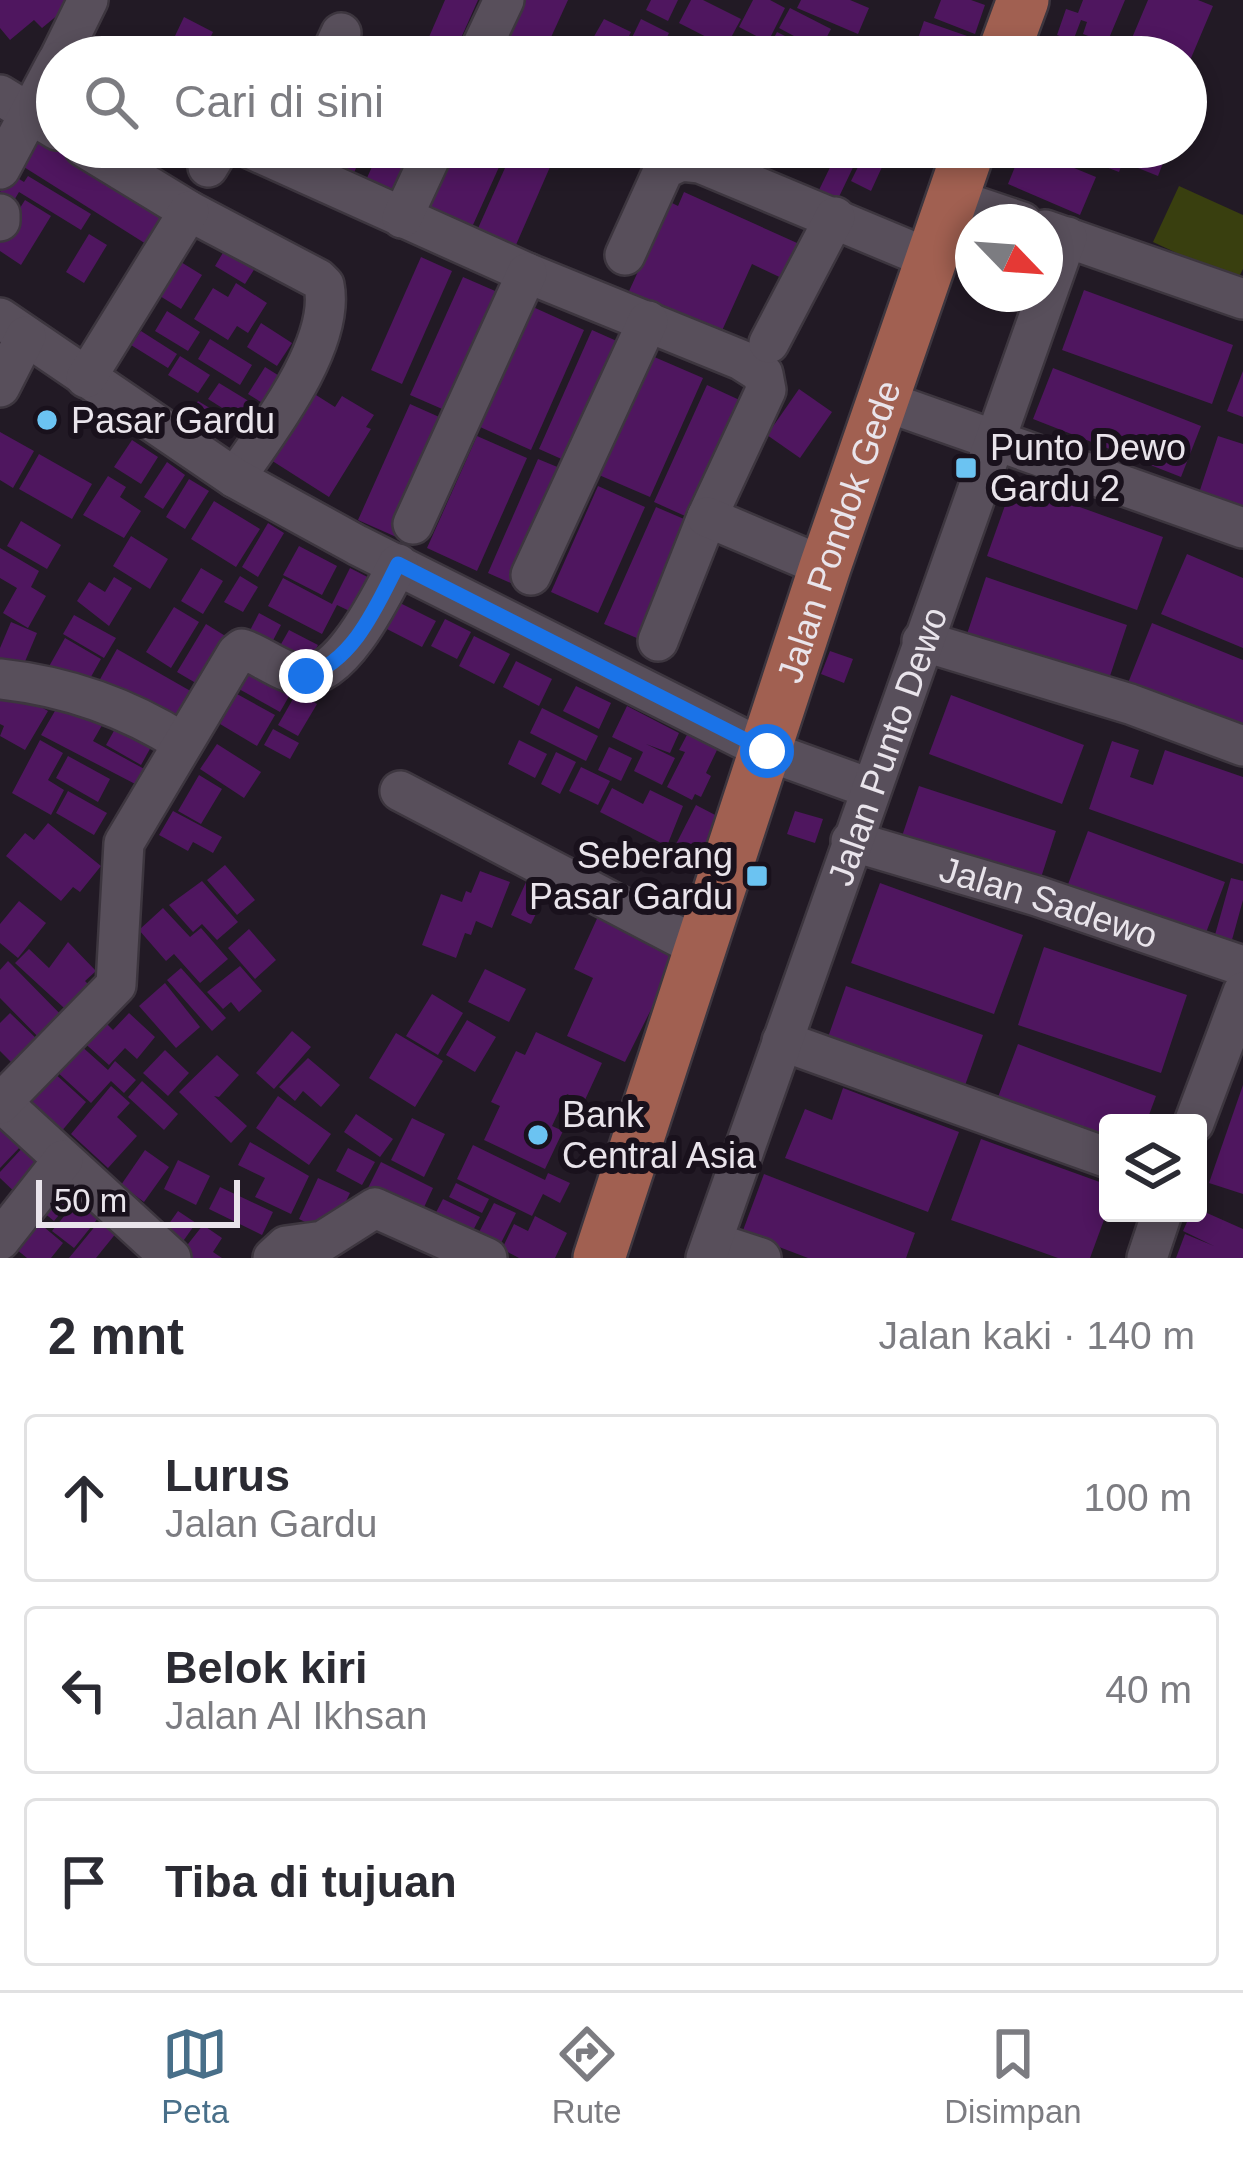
<!DOCTYPE html>
<html lang="id">
<meta charset="utf-8">
<style>
body{margin:0;font-family:Helvetica,sans-serif;background:#f7f7f7;color:#2b2b33}
.controls{position:absolute;right:36px;bottom:36px;display:grid;overflow:hidden;border-radius:12px;box-shadow:0 6px 18px #0003}
.controls button{width:108px;height:108px;display:grid;place-items:center;padding:0;border:0;border-bottom:3px solid #e1e1e2;background:#fff;color:#2b2b33;font:60px sans-serif}
.compass{position:absolute;left:955px;top:204px;width:108px;height:108px;border-radius:50%;background:#fff;box-shadow:0 6px 18px #0003;rotate:115deg}
.scale{position:absolute;left:36px;bottom:30px;width:204px;box-sizing:border-box;padding-left:12px;border:6px solid #e9e4eb;border-top:0;font-size:33px;line-height:42px;white-space:nowrap;color:#e9e4eb;-webkit-text-stroke:9px #19111c;paint-order:stroke}
.stop{position:absolute;width:36px;height:36px;margin:-27px;border:9px solid #1a73e8;border-radius:50%;background:#fff}
.stop.end{background:#1a73e8;border-color:#fff;box-shadow:0 3px 12px #0008}
.list{margin:0;padding:0;list-style:none}
h2{display:flex;justify-content:space-between;align-items:center;height:156px;margin:0;padding:0 48px;font-size:51px}
h2 small{font-size:39px;font-weight:400;color:#7c7c81}
.list li{display:grid;grid-template-columns:78px 1fr auto;gap:36px;align-items:center;box-sizing:border-box;height:168px;margin:0 24px 24px;padding:0 24px;border:3px solid #e1e1e2;border-radius:12px}
.list b{display:block;font-size:45px;white-space:nowrap}
.list p{margin:0;font-size:39px;white-space:nowrap;color:#7c7c81}
.list em{font-size:39px;font-style:normal;color:#7c7c81}
.icon{flex:none;width:66px;height:66px;fill:none;stroke:currentColor;stroke-width:2;stroke-linecap:round;stroke-linejoin:round}
.map{position:relative;flex:none;width:1243px;height:1258px;overflow:hidden}
.search{position:absolute;background:#fff;box-shadow:0 6px 18px #0003;left:36px;right:36px;top:36px;height:132px;display:flex;align-items:center;gap:30px;box-sizing:border-box;padding:0 42px;border-radius:66px;color:#7c7c81;font-size:45px}
.sheet{height:732px;background:#fff}
nav{display:flex;justify-content:space-around;align-items:center;box-sizing:border-box;height:168px;border-top:3px solid #e1e1e2;background:#fff;font-size:33px;color:#7c7c81}
nav a{display:grid;justify-items:center;gap:6px}
nav .on{color:#486f89}
.map>svg:first-child{display:block}
.green{fill:#393f0f}
.building{fill:#4f165f}
.lines{fill:none;stroke-linecap:round;stroke-linejoin:round}
.minor-casing{stroke:#3d363f;stroke-width:44}
.major-casing{stroke:#3d363f;stroke-width:56}
.minor{stroke:#584f5b;stroke-width:39}
.major{stroke:#a16051;stroke-width:51}
.route{stroke:#1a73e8;stroke-width:15}
.poi-dot{fill:#6bc3f2;stroke:#19111c;stroke-width:4.5}
.labels{text-anchor:middle;dominant-baseline:central;stroke-width:12;stroke-linejoin:round;paint-order:stroke}
.poi-label{font-size:36px;fill:#e9e4eb;stroke:#19111c;text-anchor:start}
.street-label{font-size:36px;fill:#e9e4eb;stroke:#19111c}
</style>
<div class="map">
<svg width="1243" height="1258" viewBox="0 0 1243 1258">
<rect width="100%" height="100%" fill="#221a25"/>
<path class="green" d="M1179 186 1243 215V269L1237 281 1153 242Z"/>
<g class="building">
<path d="M0 0H76L42 28 34 20 10 40 0 28Z"/>
<path d="M445 0H478L453 56 426 44Z"/>
<path d="M526 0H568L542 57H500Z"/>
<path d="M651 0H678L668 21 646 10Z"/>
<path d="M691 0H703L741 19 726 47 679 23Z"/>
<path d="M753 0H770L785 8 768 42 739 27Z"/>
<path d="M801 0H850L869 8 858 34 797 8Z"/>
<path d="M941 0H971L985 5 975 34 934 18Z"/>
<path d="M1083 0H1125L1107 43 1083 34 1087 22 1081 20 1073 41 1057 35 1066 9 1078 13Z"/>
<path d="M1148 0H1198L1213 6 1186 70V57H1124Z"/>
<path d="M790 8 831 29 820 50 779 28Z"/>
<path d="M184 17 213 32 204 51 175 36Z"/>
<path d="M604 19 631 32 620 54 592 40Z"/>
<path d="M641 19 669 33 657 57H647L627 48Z"/>
<path d="M924 21 970 37 963 57H934L914 50Z"/>
<path d="M777 32 813 50 809 57H764Z"/>
<path d="M34 134 172 221 154 249 16 162Z"/>
<path d="M315 147H365L350 182 308 163Z"/>
<path d="M381 147H425L399 208 361 191Z"/>
<path d="M456 147H508L468 236 425 217Z"/>
<path d="M884 147H929L935 150 926 167Z"/>
<path d="M1023 147 1096 177 1080 215 1008 184Z"/>
<path d="M1053 147H1128L1119 172Z"/>
<path d="M839 149 858 157 837 201 818 192Z"/>
<path d="M513 150 550 167 509 261 471 244Z"/>
<path d="M1138 154 1163 163 1158 176 1133 166Z"/>
<path d="M863 157 882 167 871 191 851 181Z"/>
<path d="M11 174 24 182 28 176 91 214 81 230 19 192 7 212 0 208V192Z"/>
<path d="M684 192 806 247 790 282 752 264 716 344 624 302 670 202 678 206Z"/>
<path d="M25 200 51 216 21 265 0 251V240Z"/>
<path d="M89 234 107 245 84 283 66 272Z"/>
<path d="M227 246 257 265 245 284 215 266Z"/>
<path d="M421 257 452 271 402 384 371 370Z"/>
<path d="M176 259 202 275 181 309 155 293Z"/>
<path d="M463 277 509 297 456 415 410 395Z"/>
<path d="M236 283 267 303 248 333 237 326 228 340 194 319 213 288 228 297Z"/>
<path d="M1084 290 1233 345 1212 404 1062 350Z"/>
<path d="M533 307 584 330 531 450 480 427Z"/>
<path d="M167 311 200 332 188 351 155 331Z"/>
<path d="M261 323 292 343 277 366 247 347Z"/>
<path d="M592 330 628 346 575 465 539 449Z"/>
<path d="M141 331 177 354 168 368 131 345Z"/>
<path d="M210 339 252 365 240 385 198 359Z"/>
<path d="M180 356 210 375 198 393 168 375Z"/>
<path d="M652 356 703 378 650 497 599 475Z"/>
<path d="M265 367 289 382 272 409 248 394Z"/>
<path d="M1053 368 1201 426 1181 477 1033 419Z"/>
<path d="M1243 371V417L1227 411Z"/>
<path d="M219 383 265 411 254 428 208 399Z"/>
<path d="M707 385 746 403 694 520 654 502Z"/>
<path d="M305 388 335 407 342 396 374 415 366 427 371 429 329 497 263 455Z"/>
<path d="M799 389 832 412 800 458 767 435Z"/>
<path d="M198 401 223 416 203 449 178 434Z"/>
<path d="M410 404 455 424 403 540 358 520Z"/>
<path d="M0 432 34 451 13 488 0 480Z"/>
<path d="M477 436 527 458 477 571 427 548Z"/>
<path d="M1218 436 1243 444V511L1198 496Z"/>
<path d="M132 440 158 457 141 484 114 467Z"/>
<path d="M39 454 92 484 72 519 19 489Z"/>
<path d="M538 459 572 473 522 588 488 573Z"/>
<path d="M167 462 185 475 163 509 144 497Z"/>
<path d="M108 476 126 487 120 497 141 511 124 538 83 515Z"/>
<path d="M189 479 209 491 185 529 166 517Z"/>
<path d="M1013 483 1163 537 1137 610 987 556Z"/>
<path d="M598 486 645 507 598 613 551 592Z"/>
<path d="M214 501 260 529 236 567 191 539Z"/>
<path d="M656 507 691 522 639 639 604 624Z"/>
<path d="M21 521 61 545 47 569 7 546Z"/>
<path d="M268 523 284 533 258 577 242 567Z"/>
<path d="M131 536 168 559 150 589 113 566Z"/>
<path d="M299 546 337 566 322 595 283 575Z"/>
<path d="M0 548 39 571 31 587 46 596 28 628 3 613 17 588 0 578Z"/>
<path d="M1187 554 1243 578V648L1161 614Z"/>
<path d="M201 568 223 581 203 614 181 601Z"/>
<path d="M350 568 381 584 364 618 337 605 322 634 268 606 283 578 332 604Z"/>
<path d="M240 576 258 587 243 612 224 602Z"/>
<path d="M114 577 132 588 109 626 77 601 89 582 105 592Z"/>
<path d="M986 577 1127 625 1105 691 964 643Z"/>
<path d="M394 600 436 621 422 647 381 626Z"/>
<path d="M174 607 199 622 171 668 146 652Z"/>
<path d="M259 613 281 625 266 654 244 642Z"/>
<path d="M74 615 116 638 104 658 63 634Z"/>
<path d="M445 619 471 632 457 659 431 646Z"/>
<path d="M11 622 37 633 21 671 0 662V648Z"/>
<path d="M1152 623 1243 660V737L1126 688Z"/>
<path d="M206 624 235 642 206 689 177 672Z"/>
<path d="M289 630 318 645 306 669 276 653Z"/>
<path d="M474 636 510 654 494 684 459 666Z"/>
<path d="M65 638 101 659 83 691 47 670Z"/>
<path d="M117 649 194 693 176 725 99 681Z"/>
<path d="M830 651 853 659 844 683 821 674Z"/>
<path d="M255 661 296 684 280 712 239 689Z"/>
<path d="M516 661 552 679 539 706 503 687Z"/>
<path d="M576 686 611 703 599 729 563 711Z"/>
<path d="M0 689 22 696 48 711 25 750 0 736 4 726 0 724Z"/>
<path d="M297 692 317 704 298 736 278 725Z"/>
<path d="M237 694 275 715 257 746 220 724Z"/>
<path d="M951 695 1084 745 1062 804 929 754Z"/>
<path d="M63 697 105 720 93 741 148 771 139 786 41 735Z"/>
<path d="M627 706 679 733 670 753 646 744 675 758 662 785 634 771 643 752 612 737Z"/>
<path d="M542 708 598 736 586 761 530 733Z"/>
<path d="M120 720 155 740 141 765 106 745Z"/>
<path d="M273 729 299 743 290 759 264 745Z"/>
<path d="M689 731 711 741 709 745 717 750 706 773 711 776 701 797 695 794 692 800 667 787 685 752 679 750Z"/>
<path d="M40 740 63 753 48 780 64 790 51 815 12 793Z"/>
<path d="M519 740 547 754 535 778 508 764Z"/>
<path d="M1112 741 1139 750 1130 777 1153 785 1165 750 1243 777V864L1089 809Z"/>
<path d="M217 744 261 772 244 798 200 769Z"/>
<path d="M609 747 632 758 621 781 598 770Z"/>
<path d="M556 752 576 762 560 794 541 784Z"/>
<path d="M68 756 110 779 98 802 56 778Z"/>
<path d="M581 767 610 781 598 805 569 791Z"/>
<path d="M199 775 222 789 201 824 178 811Z"/>
<path d="M919 786 1056 831 1037 890 899 845Z"/>
<path d="M612 788 643 804 650 790 683 806 667 846 600 812Z"/>
<path d="M68 791 107 813 94 835 56 813Z"/>
<path d="M696 805 719 817 697 860 674 848Z"/>
<path d="M173 811 222 837 213 853 193 842 188 851 159 835Z"/>
<path d="M795 811 823 819 815 843 787 834Z"/>
<path d="M48 823 101 866 80 892 73 887 61 901 6 856 25 833 34 840Z"/>
<path d="M1088 831 1225 882 1201 946 1064 895Z"/>
<path d="M225 865 255 900 237 915 207 880Z"/>
<path d="M480 871 510 882 492 928 476 921 471 935 465 933 456 958 422 945 441 894 462 902 466 891 471 893Z"/>
<path d="M1231 878 1243 881V900L1230 947 1213 942Z"/>
<path d="M527 880 548 889 531 924 511 915Z"/>
<path d="M202 881 238 922 217 940 202 924 193 932 169 905Z"/>
<path d="M880 883 1023 935 994 1014 851 963Z"/>
<path d="M19 901 46 923 18 958 0 943V924Z"/>
<path d="M163 908 190 937 201 928 228 959 200 983 174 954 166 961 139 930Z"/>
<path d="M601 910 682 947 625 1062 567 1036 593 978 574 969Z"/>
<path d="M249 929 276 960 255 979 228 948Z"/>
<path d="M68 942 96 971 85 981 98 994 75 1018 15 963 29 949 49 968Z"/>
<path d="M1044 947 1187 995 1161 1073 1018 1025Z"/>
<path d="M8 961 12 965 9 968 12 965 72 1026 50 1049 0 998V970Z"/>
<path d="M240 966 262 991 239 1012 231 1002 223 1009 207 992Z"/>
<path d="M181 968 226 1018 212 1031 167 980Z"/>
<path d="M485 969 526 989 509 1022 468 1002Z"/>
<path d="M165 983 200 1027 176 1048 139 1006Z"/>
<path d="M846 986 983 1035 963 1091 826 1043Z"/>
<path d="M432 994 463 1013 438 1055 406 1036Z"/>
<path d="M10 1013 41 1043 17 1068 0 1051V1023Z"/>
<path d="M129 1013 155 1037 137 1059 125 1048 109 1065 80 1039 100 1017 113 1030Z"/>
<path d="M467 1020 496 1037 475 1072 446 1055Z"/>
<path d="M292 1031 311 1047 274 1089 256 1073Z"/>
<path d="M536 1032 602 1063 584 1102 567 1094 552 1126 563 1131 545 1169 484 1140 500 1106 491 1102 516 1051 525 1055Z"/>
<path d="M396 1033 443 1061 415 1107 369 1078Z"/>
<path d="M79 1044 108 1070 115 1061 136 1080 124 1093 111 1081 91 1103 55 1070Z"/>
<path d="M1018 1044 1156 1096 1146 1123H1108V1147L995 1105Z"/>
<path d="M165 1050 189 1073 168 1096 143 1073Z"/>
<path d="M217 1055 239 1075 219 1097 214 1096 247 1126 231 1143 179 1092Z"/>
<path d="M308 1058 340 1085 321 1107 303 1091 295 1101 279 1087Z"/>
<path d="M52 1071 86 1102 50 1145 14 1113Z"/>
<path d="M142 1081 178 1114 164 1130 128 1097Z"/>
<path d="M1243 1085V1194L1209 1183Z"/>
<path d="M111 1086 130 1103 117 1117 137 1136 108 1168 71 1134Z"/>
<path d="M843 1088 959 1132 928 1212 785 1158 805 1109 832 1120Z"/>
<path d="M278 1096 331 1134 309 1165 256 1128Z"/>
<path d="M356 1114 393 1139 380 1157 344 1132Z"/>
<path d="M412 1118 445 1134 424 1177 391 1160Z"/>
<path d="M0 1120 21 1146 0 1168Z"/>
<path d="M981 1139 1108 1185V1209L1090 1258H1058L951 1220Z"/>
<path d="M250 1142 309 1176 291 1214 255 1197 265 1178 238 1165Z"/>
<path d="M26 1144 53 1169 24 1201 0 1178V1172Z"/>
<path d="M473 1145 545 1180 548 1173 570 1183 560 1203 543 1194 532 1216 457 1179Z"/>
<path d="M348 1148 375 1162 362 1185 336 1171Z"/>
<path d="M145 1150 169 1167 144 1202 121 1185Z"/>
<path d="M178 1160 210 1176 196 1205 164 1189Z"/>
<path d="M381 1162 433 1188 419 1218 366 1192Z"/>
<path d="M764 1174 915 1233 906 1258H808L742 1233Z"/>
<path d="M318 1178 350 1193 330 1234 299 1219Z"/>
<path d="M456 1183 489 1199 482 1213 449 1197Z"/>
<path d="M67 1185 77 1193 54 1221 43 1212Z"/>
<path d="M220 1187 273 1212 262 1235 209 1209Z"/>
<path d="M82 1194 103 1212 74 1248 52 1231Z"/>
<path d="M443 1199 480 1217 466 1244 429 1226Z"/>
<path d="M494 1203 516 1213 496 1253 474 1242Z"/>
<path d="M1198 1209 1243 1229V1258H1176L1185 1234 1214 1246 1183 1231 1191 1213H1198Z"/>
<path d="M178 1211 196 1223 174 1254 156 1242Z"/>
<path d="M535 1216 567 1233 555 1258H519L502 1249 514 1224 528 1231Z"/>
<path d="M101 1219 117 1232 96 1258H69Z"/>
<path d="M38 1222 63 1243 51 1258H27L16 1249Z"/>
<path d="M203 1225 222 1238 213 1252 222 1258H177Z"/>
</g>
<g class="lines">
<g class="minor-casing">
<g id="minor">
<path d="M60 57 88 0"/>
<path d="M330 57 341 33"/>
<path d="M477 57 504 0"/>
<path d="M0 95 57 130"/>
<path d="M84 147 189 211 318 279 324 285C336 344 267 432 235 478"/>
<path d="M247 147 527 273 741 360 763 374 766 390 707 517 658 641"/>
<path d="M208 167 220 147"/>
<path d="M0 169 57 62"/>
<path d="M951 198 1022 222"/>
<path d="M0 214V221"/>
<path d="M402 218 435 147"/>
<path d="M1045 230 1243 299"/>
<path d="M625 255 664 169 681 161 700 163 930 259"/>
<path d="M0 318 235 478 357 545 767 751 869 788"/>
<path d="M769 343 835 217"/>
<path d="M86 378 189 211"/>
<path d="M0 387 26 336"/>
<path d="M884 401 1243 528"/>
<path d="M707 517 825 567"/>
<path d="M413 524 527 273"/>
<path d="M531 575 648 321"/>
<path d="M922 641 1130 704 1243 746"/>
<path d="M0 679C65 686 128 708 183 743"/>
<path d="M400 791 702 949"/>
<path id="s1" d="M851 841 1037 896 1243 966"/>
<path d="M782 1041 1108 1158"/>
<path d="M1 1102 171 1258"/>
<path d="M0 1104 116 985 124 843 237 653 242 649C261 655 283 674 303 675 342 679 383 593 398 564"/>
<path d="M1194 1123 1243 992"/>
<path d="M0 1240 63 1160"/>
<path d="M712 1242 761 1258"/>
<path d="M273 1258 286 1246 323 1241 375 1208 487 1258"/>
<path id="s2" d="M706 1258 1067 237"/>
<path d="M1147 1258 1162 1213"/>
</g>
</g>
<g class="major-casing">
<g id="major">
<path d="M1002 57 1023 0"/>
<path id="s3" d="M599 1258 825 567 970 147"/>
</g>
</g>
<use href="#minor" class="minor"/>
<use href="#major" class="major"/>
</g>
<g class="lines">
<path class="route" d="M306 676C354 661 377 605 398 564L767 751"/>
</g>
<g class="poi-dot">
<circle cx="47" cy="420" r="12"/>
<rect x="954" y="456" width="24" height="24" rx="6"/>
<rect x="745" y="864" width="24" height="24" rx="6"/>
<circle cx="538" cy="1135" r="12"/>
</g>
<g class="labels">
<g class="poi-label">
<text x="71" y="420">Pasar Gardu</text>
<text x="990" y="447">Punto Dewo<tspan x="990" dy="41">Gardu 2</tspan></text>
<text x="733" y="855" text-anchor="end">Seberang<tspan x="733" dy="41">Pasar Gardu</tspan></text>
<text x="562" y="1114">Bank<tspan x="562" dy="41">Central Asia</tspan></text>
</g>
<g class="street-label">
<text stroke="none"><textPath href="#s3" startOffset="765">Jalan Pondok Gede</textPath></text>
<text stroke="none"><textPath href="#s2" startOffset="543">Jalan Punto Dewo</textPath></text>
<text stroke="none"><textPath href="#s1" startOffset="207">Jalan Sadewo</textPath></text>
</g>
</g>
</svg>
<div class="controls">
<button><svg class="icon" aria-label="layers" viewBox="0 0 24 24"><path d="M12 4l9 5-9 5-9-5zM3 14l9 5 9-5"/></svg></button>
</div>
<svg class="compass" viewBox="-18 -18 36 36"><path d="M0-13l5 13h-10z" fill="#e53935"/><path d="M0 13l5-13h-10z" fill="#7c7c81"/></svg>
<div class="scale">50 m</div>
<div class="stop" style="left:767px;top:751px"></div>
<div class="stop end" style="left:306px;top:676px"></div>
<div class="search"><svg class="icon" aria-label="search" viewBox="0 0 24 24"><circle cx="10" cy="10" r="6"/><path d="M15 15l6 6"/></svg>Cari di sini</div>
</div>
<section class="sheet">
<h2>2 mnt<small>Jalan kaki · 140 m</small></h2>
<ul class="list">
<li><svg class="icon" aria-label="ahead" viewBox="0 0 24 24"><path d="M12 20V5M6 11l6-6 6 6"/></svg><div><b>Lurus</b><p>Jalan Gardu</p></div><em>100 m</em></li>
<li><svg class="icon" aria-label="left" viewBox="0 0 24 24"><path d="M17 20v-9H6M10 6l-5 5 5 5"/></svg><div><b>Belok kiri</b><p>Jalan Al Ikhsan</p></div><em>40 m</em></li>
<li><svg class="icon" aria-label="arrive" viewBox="0 0 24 24"><path d="M6 21V4h12l-3 4 3 4H6"/></svg><div><b>Tiba di tujuan</b></div></li>
</ul>
</section>
<nav>
<a class="on"><svg class="icon" aria-label="map" viewBox="0 0 24 24"><path d="M3 6l6-2 6 2 6-2v14l-6 2-6-2-6 2zM9 4v14M15 6v14"/></svg>Peta</a>
<a><svg class="icon" aria-label="directions" viewBox="0 0 24 24"><path d="M12 3l9 9-9 9-9-9zM9 14v-3h6M13 9l2 2-2 2"/></svg>Rute</a>
<a><svg class="icon" aria-label="saved" viewBox="0 0 24 24"><path d="M7 4h10v16l-5-4-5 4z"/></svg>Disimpan</a>
</nav>
